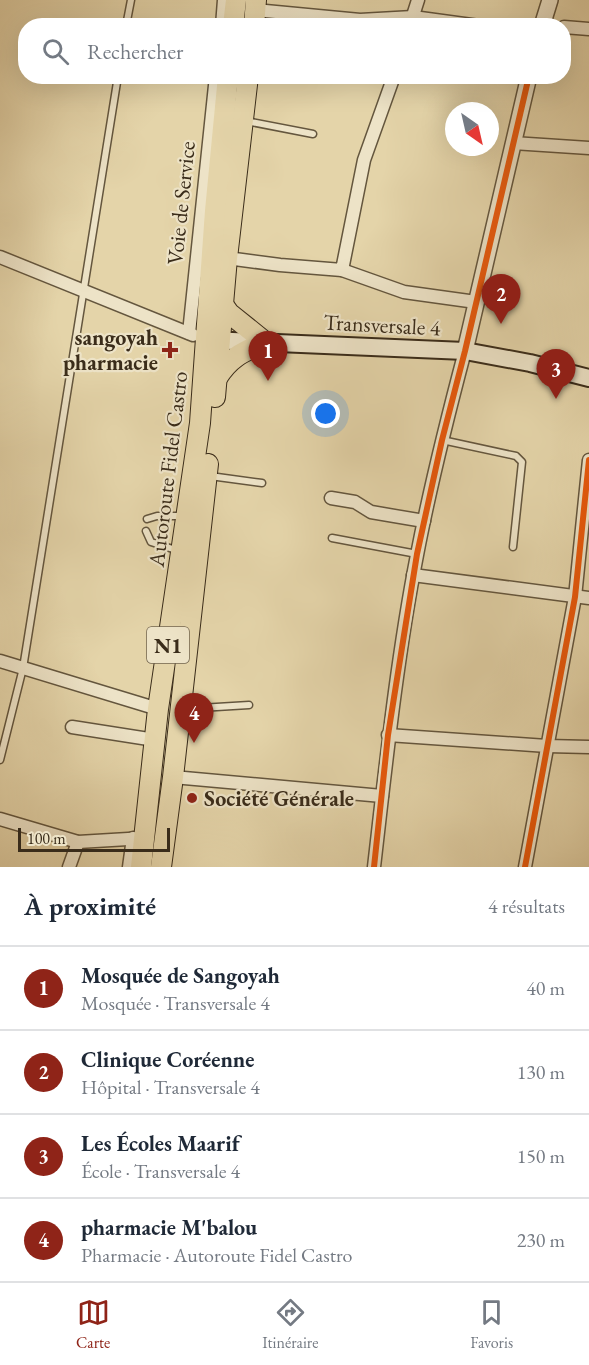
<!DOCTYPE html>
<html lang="fr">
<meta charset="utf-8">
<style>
body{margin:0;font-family:"EB Garamond",serif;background:#f6f6f7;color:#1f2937}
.compass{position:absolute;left:445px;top:102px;width:54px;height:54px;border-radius:50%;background:#fff;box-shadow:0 6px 24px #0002;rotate:146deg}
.scale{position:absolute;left:18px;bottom:15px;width:152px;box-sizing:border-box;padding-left:6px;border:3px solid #3a2c1a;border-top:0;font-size:16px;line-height:21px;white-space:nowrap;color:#3a2c1a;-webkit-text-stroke:4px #ede3c7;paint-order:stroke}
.you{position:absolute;left:326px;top:414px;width:21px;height:21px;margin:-15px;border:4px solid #fff;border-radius:50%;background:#1a73e8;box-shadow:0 0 0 9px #1a73e833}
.badge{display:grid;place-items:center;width:39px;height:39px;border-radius:50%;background:#8f2418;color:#fff;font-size:20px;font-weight:700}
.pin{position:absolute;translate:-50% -50px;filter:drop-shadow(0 2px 3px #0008)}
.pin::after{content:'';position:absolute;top:32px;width:21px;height:18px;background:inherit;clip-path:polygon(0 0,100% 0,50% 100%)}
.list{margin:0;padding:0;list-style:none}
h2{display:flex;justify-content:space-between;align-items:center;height:78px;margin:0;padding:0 24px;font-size:26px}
h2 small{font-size:20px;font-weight:400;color:#747a83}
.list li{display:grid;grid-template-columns:39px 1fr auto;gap:18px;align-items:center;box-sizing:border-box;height:84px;padding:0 24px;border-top:2px solid #e0e1e3}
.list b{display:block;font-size:22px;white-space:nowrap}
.list p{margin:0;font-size:20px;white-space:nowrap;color:#747a83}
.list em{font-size:20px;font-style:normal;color:#747a83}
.icon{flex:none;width:33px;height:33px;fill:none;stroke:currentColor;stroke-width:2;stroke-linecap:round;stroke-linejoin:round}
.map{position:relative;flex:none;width:589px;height:867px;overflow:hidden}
.search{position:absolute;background:#fff;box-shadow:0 6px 24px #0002;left:18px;right:18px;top:18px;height:66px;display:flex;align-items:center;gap:15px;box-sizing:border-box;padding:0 21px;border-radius:24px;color:#747a83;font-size:22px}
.sheet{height:414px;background:#fff}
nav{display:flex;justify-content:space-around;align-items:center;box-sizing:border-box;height:84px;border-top:2px solid #e0e1e3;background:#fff;font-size:16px;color:#747a83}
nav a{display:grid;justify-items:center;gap:3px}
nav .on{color:#8f2418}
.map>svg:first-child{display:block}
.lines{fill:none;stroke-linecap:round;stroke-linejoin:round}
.service-casing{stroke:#64563e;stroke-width:9}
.minor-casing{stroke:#64563e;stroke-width:15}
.tertiary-casing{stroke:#64563e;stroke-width:18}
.secondary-casing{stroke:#3a2c1a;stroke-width:20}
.trunk-casing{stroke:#3a2c1a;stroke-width:22}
.service{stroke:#ede3c7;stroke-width:6}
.minor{stroke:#ede3c7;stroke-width:12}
.tertiary{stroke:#ede3c7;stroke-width:15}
.secondary{stroke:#ede3c7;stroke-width:16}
.trunk{stroke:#e4d4a9;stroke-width:20}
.cycleway-casing{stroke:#ede3c7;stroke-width:10}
.cycleway{stroke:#e8590c;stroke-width:6}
.poi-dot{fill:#8f2418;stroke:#ede3c7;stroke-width:2}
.labels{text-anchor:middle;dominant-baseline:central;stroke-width:4.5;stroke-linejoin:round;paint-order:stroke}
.shield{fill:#ede3c7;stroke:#70634e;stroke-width:1.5}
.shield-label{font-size:21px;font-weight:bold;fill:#3a2c1a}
.street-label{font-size:22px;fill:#3a2c1a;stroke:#ede3c7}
.poi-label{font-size:22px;font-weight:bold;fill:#3a2c1a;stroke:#ede3c7;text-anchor:end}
</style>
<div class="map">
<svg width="589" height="867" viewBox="0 0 589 867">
<rect width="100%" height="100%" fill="#e4d4a9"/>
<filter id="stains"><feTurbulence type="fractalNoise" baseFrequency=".00333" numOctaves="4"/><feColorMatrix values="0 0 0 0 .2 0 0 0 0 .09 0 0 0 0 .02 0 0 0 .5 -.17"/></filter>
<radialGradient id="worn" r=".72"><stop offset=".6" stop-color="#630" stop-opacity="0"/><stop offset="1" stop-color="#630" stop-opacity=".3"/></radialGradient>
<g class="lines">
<g class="service-casing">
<g id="service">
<path d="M126 26 131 0"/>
<path d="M246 121 313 134"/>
<path d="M442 440 516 456 522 462 513 547"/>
<path d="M210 476 262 483"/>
<path d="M147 519 157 516H182"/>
<path d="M146 531 151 542 179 551"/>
<path d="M332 538 417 554"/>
<path d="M184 709 249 705"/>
<path d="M0 760 23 668 118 76"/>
</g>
</g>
<g class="minor-casing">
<g id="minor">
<path d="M255 10 360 20 413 17 479 26"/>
<path d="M410 25 418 0"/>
<path d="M222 26 224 0"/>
<path d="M564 27 589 29"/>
<path d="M513 143 589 148"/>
<path d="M0 257 193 335"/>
<path d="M227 258 280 265 342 270 364 160 394 76"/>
<path d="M342 270 404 292 476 302"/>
<path d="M189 333 216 76"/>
<path d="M331 498 355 502 371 512 424 521"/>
<path d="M413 575 589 598"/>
<path d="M0 661 158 709"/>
<path d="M72 727 155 740"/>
<path d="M388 735 547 746 589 747"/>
<path d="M173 777 382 796"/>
<path d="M0 819 78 842 145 838"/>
<path d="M69 867 78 842"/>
<path d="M129 867 133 838"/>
<path d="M374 867C386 763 397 658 417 555 430 487 447 419 465 351"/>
<path d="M525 867 575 597 589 460"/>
</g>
</g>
<g class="tertiary-casing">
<g id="tertiary">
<path d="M542 26 550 0"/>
<path d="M465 351 529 76"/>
</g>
</g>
<g class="secondary-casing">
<path id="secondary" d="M209 340 465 351 530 363 589 378"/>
</g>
<g class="trunk-casing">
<g id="trunk">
<path d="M233 26 236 0"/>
<path d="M254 26 256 0"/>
<path d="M217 378C230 357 243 352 265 342L229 313 224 306"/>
<path d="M215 397 227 258 248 76"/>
<path d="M141 867 158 709 200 423 215 211 228 76"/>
<path d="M161 867 173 777 208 464"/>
</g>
</g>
<use href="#service" class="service"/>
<use href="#minor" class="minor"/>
<use href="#tertiary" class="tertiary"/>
<use href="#secondary" class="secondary"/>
<use href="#trunk" class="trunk"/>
<g class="cycleway-casing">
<g id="cycleway">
<path d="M374 867 388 735 417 554 442 440 465 351 529 76"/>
<path d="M525 867 575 597 589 460"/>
</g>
</g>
<use href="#cycleway" class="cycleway"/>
</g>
<g class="poi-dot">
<path d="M167 341h6v6h6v6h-6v6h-6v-6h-6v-6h6z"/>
<circle cx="192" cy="798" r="6"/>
</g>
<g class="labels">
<rect class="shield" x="147" y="627" width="42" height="36" rx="4.5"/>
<g class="shield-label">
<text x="168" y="645">N1</text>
</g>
<g class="street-label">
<text transform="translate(181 203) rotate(-84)">Voie de Service</text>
<text transform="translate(382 325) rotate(3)">Transversale 4</text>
<text transform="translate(168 469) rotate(-83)">Autoroute Fidel Castro</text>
</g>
<g class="poi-label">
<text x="158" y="337">sangoyah<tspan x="158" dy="25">pharmacie</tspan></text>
<text x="204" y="798" text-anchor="start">Société Générale</text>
</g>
</g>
<rect width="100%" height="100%" filter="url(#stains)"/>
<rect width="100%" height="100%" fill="url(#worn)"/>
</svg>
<svg class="compass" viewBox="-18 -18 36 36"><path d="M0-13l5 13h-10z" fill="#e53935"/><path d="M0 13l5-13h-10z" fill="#747a83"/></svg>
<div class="scale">100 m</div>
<div class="you"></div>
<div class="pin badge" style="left:268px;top:381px">1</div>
<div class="pin badge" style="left:501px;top:324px">2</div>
<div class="pin badge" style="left:556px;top:399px">3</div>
<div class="pin badge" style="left:194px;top:743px">4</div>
<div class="search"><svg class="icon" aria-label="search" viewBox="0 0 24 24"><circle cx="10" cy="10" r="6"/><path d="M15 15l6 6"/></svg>Rechercher</div>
</div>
<section class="sheet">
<h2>À proximité<small>4 résultats</small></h2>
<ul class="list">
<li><span class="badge">1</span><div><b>Mosquée de Sangoyah</b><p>Mosquée · Transversale 4</p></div><em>40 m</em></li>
<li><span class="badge">2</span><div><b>Clinique Coréenne</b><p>Hôpital · Transversale 4</p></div><em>130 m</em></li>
<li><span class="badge">3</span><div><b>Les Écoles Maarif</b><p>École · Transversale 4</p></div><em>150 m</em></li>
<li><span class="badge">4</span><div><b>pharmacie M'balou</b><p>Pharmacie · Autoroute Fidel Castro</p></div><em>230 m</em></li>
</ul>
</section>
<nav>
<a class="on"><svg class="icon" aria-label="map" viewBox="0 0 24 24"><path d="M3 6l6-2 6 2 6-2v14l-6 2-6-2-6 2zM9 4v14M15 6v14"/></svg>Carte</a>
<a><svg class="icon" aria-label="directions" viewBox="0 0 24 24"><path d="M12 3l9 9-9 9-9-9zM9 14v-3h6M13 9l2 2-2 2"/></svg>Itinéraire</a>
<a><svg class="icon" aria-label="saved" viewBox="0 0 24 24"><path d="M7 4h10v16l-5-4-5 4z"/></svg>Favoris</a>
</nav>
